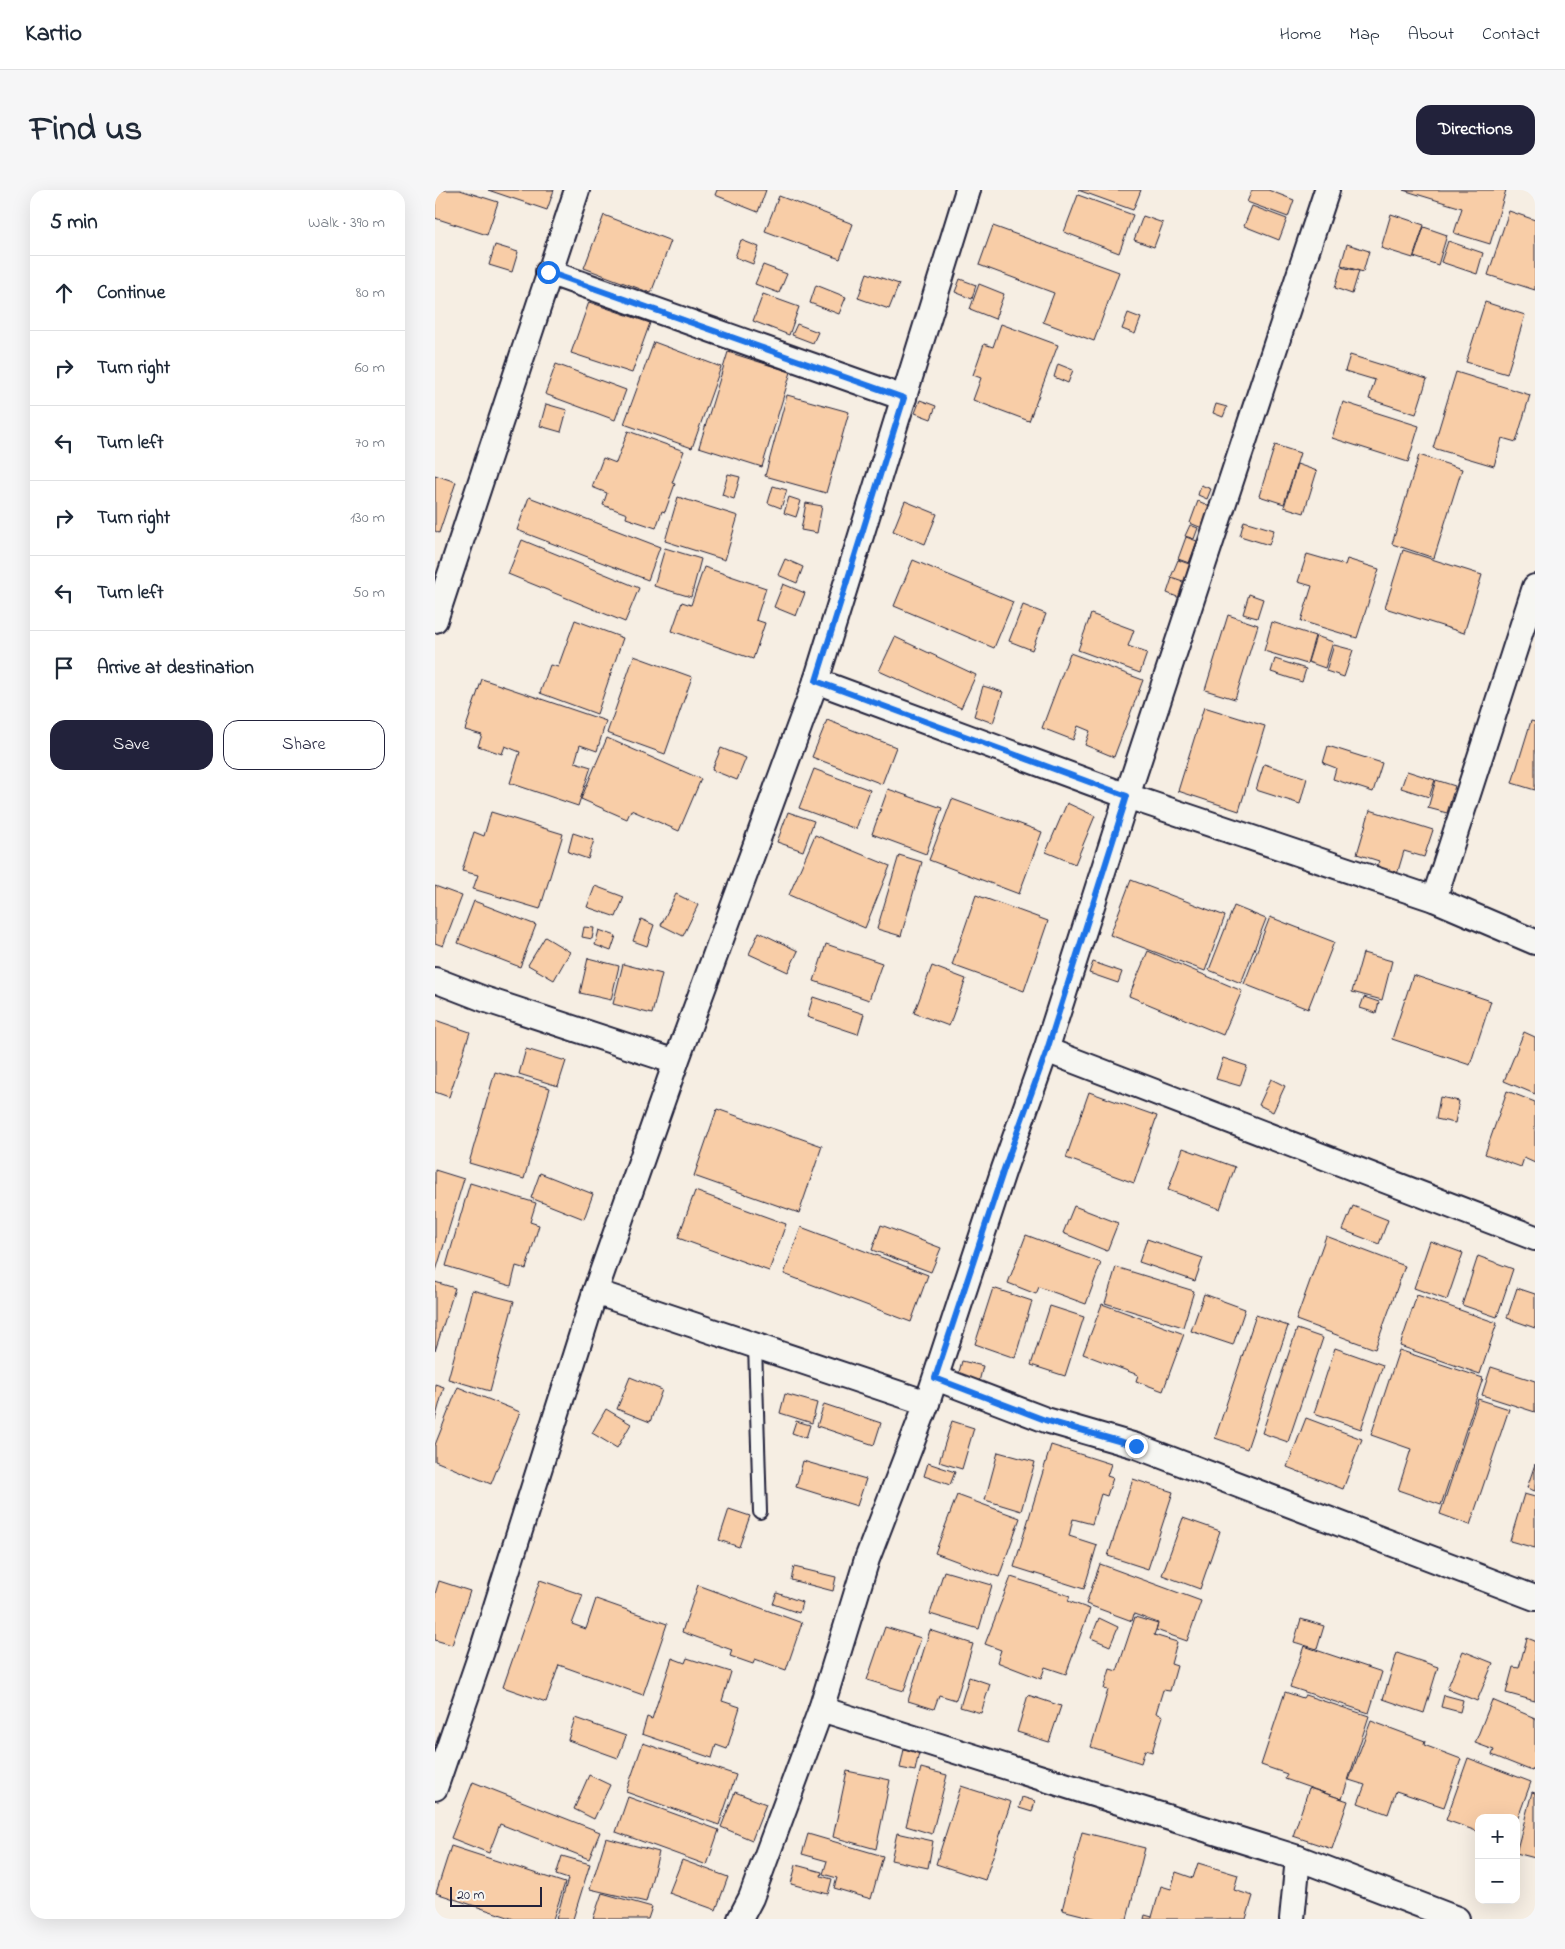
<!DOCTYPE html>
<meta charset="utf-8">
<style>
body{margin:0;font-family:"Indie Flower",sans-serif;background:#f6f6f7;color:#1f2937}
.controls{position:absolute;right:15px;bottom:15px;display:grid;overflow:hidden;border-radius:10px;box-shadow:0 5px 20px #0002}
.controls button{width:45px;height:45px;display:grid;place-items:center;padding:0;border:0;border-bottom:1px solid #e0e1e3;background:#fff;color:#1f2937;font:25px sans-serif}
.scale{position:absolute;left:15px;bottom:12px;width:92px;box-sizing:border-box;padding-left:5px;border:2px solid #22223b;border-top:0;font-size:14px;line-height:18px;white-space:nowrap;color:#22223b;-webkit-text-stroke:4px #f6f6f2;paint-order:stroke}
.stop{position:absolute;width:15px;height:15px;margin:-11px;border:4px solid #1a73e8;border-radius:50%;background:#fff}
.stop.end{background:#1a73e8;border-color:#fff;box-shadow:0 1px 5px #0008}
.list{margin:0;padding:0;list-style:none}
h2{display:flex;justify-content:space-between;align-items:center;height:65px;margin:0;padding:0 20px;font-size:21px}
h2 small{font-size:16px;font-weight:400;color:#747a83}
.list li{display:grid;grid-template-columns:32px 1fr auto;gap:15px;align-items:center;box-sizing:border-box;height:75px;padding:0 20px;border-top:1px solid #e0e1e3}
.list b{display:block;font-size:19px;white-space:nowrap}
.list em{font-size:16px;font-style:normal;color:#747a83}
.actions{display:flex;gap:10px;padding:15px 20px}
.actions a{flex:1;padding:11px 0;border:1px solid #22223b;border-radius:15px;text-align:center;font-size:18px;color:#22223b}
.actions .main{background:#22223b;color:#fff}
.icon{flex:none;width:28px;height:28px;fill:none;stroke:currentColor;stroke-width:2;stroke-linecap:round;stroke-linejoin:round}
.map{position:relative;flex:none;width:1100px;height:1729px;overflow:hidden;border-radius:15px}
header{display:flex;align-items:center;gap:30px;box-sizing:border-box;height:70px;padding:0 25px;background:#fff;border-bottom:1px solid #e0e1e3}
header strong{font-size:24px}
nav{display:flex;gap:28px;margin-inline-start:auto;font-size:18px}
.intro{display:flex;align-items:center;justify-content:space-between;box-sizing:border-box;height:120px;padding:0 30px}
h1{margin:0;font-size:35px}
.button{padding:12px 22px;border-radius:15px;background:#22223b;color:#fff;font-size:18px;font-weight:700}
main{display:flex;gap:30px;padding:0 30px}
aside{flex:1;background:#fff;border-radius:15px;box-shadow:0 5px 20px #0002}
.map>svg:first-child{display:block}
.building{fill:#f8cda7;stroke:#22223b}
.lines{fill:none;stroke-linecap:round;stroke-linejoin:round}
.service-casing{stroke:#22223b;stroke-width:16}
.minor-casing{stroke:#22223b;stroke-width:28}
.service{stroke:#f6f6f2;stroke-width:12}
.minor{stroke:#f6f6f2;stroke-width:24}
.route{stroke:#1a73e8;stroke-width:6}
</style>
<header>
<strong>Kartio</strong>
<nav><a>Home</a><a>Map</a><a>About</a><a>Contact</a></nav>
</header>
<div class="intro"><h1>Find us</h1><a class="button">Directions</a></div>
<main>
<aside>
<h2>5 min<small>Walk · 390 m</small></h2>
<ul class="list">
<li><svg class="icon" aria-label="ahead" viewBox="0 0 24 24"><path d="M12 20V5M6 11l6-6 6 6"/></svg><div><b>Continue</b></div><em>80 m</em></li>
<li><svg class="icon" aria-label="right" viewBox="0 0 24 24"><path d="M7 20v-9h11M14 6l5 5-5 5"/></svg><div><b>Turn right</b></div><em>60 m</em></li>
<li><svg class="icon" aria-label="left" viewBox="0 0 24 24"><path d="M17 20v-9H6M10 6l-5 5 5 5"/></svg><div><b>Turn left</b></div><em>70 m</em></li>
<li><svg class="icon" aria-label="right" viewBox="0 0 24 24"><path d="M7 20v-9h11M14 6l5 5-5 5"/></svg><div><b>Turn right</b></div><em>130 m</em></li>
<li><svg class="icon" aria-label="left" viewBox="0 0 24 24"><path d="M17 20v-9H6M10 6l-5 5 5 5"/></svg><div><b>Turn left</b></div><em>50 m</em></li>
<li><svg class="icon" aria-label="arrive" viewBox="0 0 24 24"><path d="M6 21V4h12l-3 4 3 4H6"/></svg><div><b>Arrive at destination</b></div></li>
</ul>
<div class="actions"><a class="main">Save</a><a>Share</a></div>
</aside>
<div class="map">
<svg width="1100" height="1729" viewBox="0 0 1100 1729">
<rect width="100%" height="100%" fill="#f6eee3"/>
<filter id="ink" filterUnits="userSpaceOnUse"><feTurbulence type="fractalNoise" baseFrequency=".02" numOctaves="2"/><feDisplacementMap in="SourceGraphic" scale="10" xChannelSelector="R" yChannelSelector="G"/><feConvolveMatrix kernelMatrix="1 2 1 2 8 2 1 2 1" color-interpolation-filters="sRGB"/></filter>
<g filter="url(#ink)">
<g class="building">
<path d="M0 0H25L63 12 52 45 0 28Z"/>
<path d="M53 0H119L112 20Z"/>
<path d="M282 0H331L323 22 280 5Z"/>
<path d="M643 0H706L698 20Z"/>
<path d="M817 0H833L859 10 853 27 812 12Z"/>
<path d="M968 0H1071L1055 54 1019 43 1027 18Z"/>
<path d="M643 5 698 25 684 63 629 42Z"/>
<path d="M344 6 418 34 405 69 330 41Z"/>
<path d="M817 16 852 29 844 50 809 36Z"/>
<path d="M1074 21 1100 30V100L1053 85Z"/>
<path d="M956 24 989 35 978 68 946 58Z"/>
<path d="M169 25 236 51 216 103 149 78Z"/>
<path d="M708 26 728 33 719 57 699 50Z"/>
<path d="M558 36 684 82 659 151 608 132 619 103 544 75Z"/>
<path d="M989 37 1012 45 1003 75 979 67Z"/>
<path d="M306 50 324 57 318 74 300 67Z"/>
<path d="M1013 51 1048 63 1042 84 1006 72Z"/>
<path d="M912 54 934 61 928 82 906 75Z"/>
<path d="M60 55 83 62 77 82 54 75Z"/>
<path d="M328 75 352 84 344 103 320 94Z"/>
<path d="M906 77 924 81 917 104 900 98Z"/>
<path d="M432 83 464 94 454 119 423 108Z"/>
<path d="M525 89 541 95 537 109 520 102Z"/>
<path d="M544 94 569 104 560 129 535 119Z"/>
<path d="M381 95 411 107 404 124 375 113Z"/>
<path d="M328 104 364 117 354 145 318 131Z"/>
<path d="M154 112 215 133 197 183 136 163Z"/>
<path d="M1050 112 1090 125 1072 184 1031 172Z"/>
<path d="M693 123 706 128 700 144 687 139Z"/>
<path d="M362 134 383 142 378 153 357 145Z"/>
<path d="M566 134 623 155 594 231 538 210 546 188 538 185 549 154 558 157Z"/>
<path d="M219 152 286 177 257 258 189 234Z"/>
<path d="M293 162 356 182 327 277 264 257Z"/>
<path d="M915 165 992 189 981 224 934 209 940 190 910 181Z"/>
<path d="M121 174 191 200 180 230 110 204Z"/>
<path d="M623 174 638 180 633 193 619 187Z"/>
<path d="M1021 182 1095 205 1081 252 1067 248 1059 276 998 258Z"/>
<path d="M352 205 414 222 391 303 330 286Z"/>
<path d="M485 210 501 216 496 229 480 223Z"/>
<path d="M908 212 984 236 973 272 897 248Z"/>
<path d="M111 214 132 220 126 242 105 236Z"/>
<path d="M781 214 792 217 788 227 778 223Z"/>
<path d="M193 241 249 261 237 293 240 294 230 322 227 321 221 338 191 328 192 324 168 315 172 303 157 297 168 268 181 273Z"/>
<path d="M840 255 865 263 849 314 824 306Z"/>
<path d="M984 265 1027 279 999 368 957 354Z"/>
<path d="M862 274 882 281 869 323 849 317Z"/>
<path d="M293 284 305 287 299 309 287 305Z"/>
<path d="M0 285 21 292 4 343 0 341Z"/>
<path d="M766 295 776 299 772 309 763 305Z"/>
<path d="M338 296 352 300 346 318 333 313Z"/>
<path d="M94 307 225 357 213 390 82 340Z"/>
<path d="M243 307 303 326 290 370 230 351Z"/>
<path d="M354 307 366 311 361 327 349 323Z"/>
<path d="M470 311 502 324 490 354 458 341Z"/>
<path d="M763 311 775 316 767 338 755 333Z"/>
<path d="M371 313 387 316 382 343 366 340Z"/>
<path d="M809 331 839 340 834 355 805 346Z"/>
<path d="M755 335 763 338 759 349 750 346Z"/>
<path d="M751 347 762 351 754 373 743 369Z"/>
<path d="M87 350 204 398 190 432 73 384Z"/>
<path d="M230 358 266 369 256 407 219 396Z"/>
<path d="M968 360 1047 385 1029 443 950 418Z"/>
<path d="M872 364 910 375 912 369 944 379 922 448 866 431 877 396 863 392Z"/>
<path d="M350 369 368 377 362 393 343 385Z"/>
<path d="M478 370 578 412 559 458 459 416Z"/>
<path d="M743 370 757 375 751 392 736 387Z"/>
<path d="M269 377 331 398 321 430 330 433 318 469 237 441 247 412 256 415Z"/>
<path d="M737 388 750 393 745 408 732 403Z"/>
<path d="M348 394 370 403 361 426 339 417Z"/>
<path d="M814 404 828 409 822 428 808 424Z"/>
<path d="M588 415 611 424 597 460 574 451Z"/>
<path d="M656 424 699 440 693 456 712 463 705 483 643 460Z"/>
<path d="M793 425 823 435 800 509 770 500Z"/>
<path d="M140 430 188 448 162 524 105 503 115 475 123 477Z"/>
<path d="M837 432 880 446 872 474 829 461Z"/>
<path d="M881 446 898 452 890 478 873 472Z"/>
<path d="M460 447 541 485 526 518 444 481Z"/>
<path d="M899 455 918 460 909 487 891 481Z"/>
<path d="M635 463 708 490 679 567 650 555 655 541 643 536 638 550 607 538Z"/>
<path d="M199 466 257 487 230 564 172 543Z"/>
<path d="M840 469 871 479 867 492 836 482Z"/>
<path d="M47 489 171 531 162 561 145 555 140 572 156 577 143 616 75 593 85 562 70 556 67 564 43 556 47 545 30 540Z"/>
<path d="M548 496 568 502 558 533 539 526Z"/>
<path d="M769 517 830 536 804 621 743 601Z"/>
<path d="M392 530 461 557 447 594 377 567Z"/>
<path d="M1096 531 1100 532V600L1077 593Z"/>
<path d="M172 548 266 589 244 641 196 620 192 629 146 609Z"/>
<path d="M893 556 947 573 938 602 898 589 901 578 888 573Z"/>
<path d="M286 558 311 568 302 590 277 580Z"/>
<path d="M829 574 872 588 865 614 821 600Z"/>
<path d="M379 579 435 600 421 639 364 618Z"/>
<path d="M972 581 1000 590 994 607 966 598Z"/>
<path d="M1001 590 1020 596 1012 623 993 618Z"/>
<path d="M453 599 507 618 491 664 437 644Z"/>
<path d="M517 609 607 642 584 704 494 670Z"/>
<path d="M632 613 660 626 640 674 611 662Z"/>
<path d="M935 620 998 640 989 667 969 661 960 691 939 685 944 671 922 664Z"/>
<path d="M56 622 128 644 105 719 38 699 43 685 27 681 39 642 49 646Z"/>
<path d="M353 622 379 631 368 661 342 652Z"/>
<path d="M138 643 159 650 153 669 133 662Z"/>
<path d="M380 645 455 676 430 738 354 705Z"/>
<path d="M464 665 487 672 466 746 442 739Z"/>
<path d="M696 690 790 726 770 781 675 745Z"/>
<path d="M0 696 27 706 8 756 0 753Z"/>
<path d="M160 696 189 707 181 727 152 717Z"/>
<path d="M241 704 263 715 248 746 226 735Z"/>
<path d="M541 705 613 731 589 801 517 775Z"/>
<path d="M39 711 101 735 85 777 23 753Z"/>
<path d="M799 716 831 729 806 793 774 780Z"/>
<path d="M835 727 899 752 873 819 809 794Z"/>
<path d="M206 729 219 735 212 756 198 751Z"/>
<path d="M149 737 159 738 157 749 147 747Z"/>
<path d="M164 740 181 746 176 761 160 755Z"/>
<path d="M324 742 363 761 353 782 314 764Z"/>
<path d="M110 747 135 762 119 790 93 775Z"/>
<path d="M391 754 447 773 434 810 379 791Z"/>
<path d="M713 761 807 801 788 845 694 806Z"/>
<path d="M928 763 957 771 947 810 917 802Z"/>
<path d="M153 768 184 776 176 810 145 803Z"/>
<path d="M658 772 687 782 683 793 654 783Z"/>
<path d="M188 774 227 784 217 824 178 814Z"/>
<path d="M497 776 531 789 514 836 479 823Z"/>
<path d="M978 785 1056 811 1035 875 957 849Z"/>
<path d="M378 807 429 824 423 844 372 827Z"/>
<path d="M929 807 944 812 941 823 925 818Z"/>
<path d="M0 830 35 842 14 907 0 902Z"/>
<path d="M1089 842 1100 847V904L1069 891Z"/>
<path d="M91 859 131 871 123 896 84 884Z"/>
<path d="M788 868 812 876 805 896 781 889Z"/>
<path d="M60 882 115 898 89 989 34 973Z"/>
<path d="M836 889 850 896 838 922 824 915Z"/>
<path d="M1072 901 1100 912V973L1089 968 1086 977 1050 964Z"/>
<path d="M654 902 722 926 699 993 631 968Z"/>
<path d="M1005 907 1024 911 1020 933 1001 929Z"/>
<path d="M282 919 387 956 364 1023 259 986Z"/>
<path d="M748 958 800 977 785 1019 733 1000Z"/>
<path d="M0 980 29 989 1 1081H0Z"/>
<path d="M105 983 158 1004 149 1029 96 1008Z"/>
<path d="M35 993 101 1013 95 1032 104 1035 91 1079 81 1076 76 1096 11 1076Z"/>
<path d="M260 1001 351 1034 334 1081 243 1048Z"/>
<path d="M639 1016 683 1033 672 1061 628 1043Z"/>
<path d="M918 1016 953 1030 944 1054 908 1040Z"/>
<path d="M446 1035 506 1058 496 1082 437 1060Z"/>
<path d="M366 1037 493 1085 476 1132 349 1084Z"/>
<path d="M591 1045 666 1073 651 1114 604 1097 601 1104 573 1093Z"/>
<path d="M891 1046 970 1076 940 1159 861 1130Z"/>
<path d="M712 1049 768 1068 760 1091 704 1072Z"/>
<path d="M995 1051 1028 1063 1012 1110 979 1098Z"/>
<path d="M1043 1066 1078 1079 1062 1127 1027 1115Z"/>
<path d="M681 1077 759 1101 748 1137 670 1113Z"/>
<path d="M0 1092 20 1098 0 1161Z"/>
<path d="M558 1098 597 1111 580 1168 540 1154Z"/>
<path d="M1082 1098 1100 1104V1138L1072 1128Z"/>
<path d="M37 1100 79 1111 55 1201 13 1189Z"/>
<path d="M769 1104 810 1119 798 1155 756 1141Z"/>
<path d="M982 1105 1062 1133 1045 1184 965 1156Z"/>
<path d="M667 1114 749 1144 728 1201 701 1191 703 1185 648 1164Z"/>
<path d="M615 1116 649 1127 630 1186 596 1175Z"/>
<path d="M821 1125 853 1136 812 1259 780 1248Z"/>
<path d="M862 1139 888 1148 853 1252 827 1243Z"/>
<path d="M900 1158 948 1175 926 1239 879 1223Z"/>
<path d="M964 1160 1048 1188 1006 1315 963 1300 976 1259 936 1245Z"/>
<path d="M527 1171 548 1176 544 1192 523 1186Z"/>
<path d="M1056 1177 1100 1191V1222L1047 1205Z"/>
<path d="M195 1187 227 1200 215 1232 182 1219Z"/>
<path d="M0 1194 9 1197 0 1230Z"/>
<path d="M23 1197 85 1222 56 1294 0 1271V1255Z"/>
<path d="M350 1204 382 1213 377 1233 345 1223Z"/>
<path d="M1043 1209 1074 1219 1035 1335 1005 1324Z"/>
<path d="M389 1214 446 1233 439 1255 382 1236Z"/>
<path d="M171 1219 196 1234 182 1258 157 1243Z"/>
<path d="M871 1228 927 1249 908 1299 852 1277Z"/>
<path d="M361 1231 375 1235 371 1248 357 1243Z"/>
<path d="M517 1231 539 1238 527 1279 504 1272Z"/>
<path d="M616 1255 676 1274 672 1286 678 1288 672 1306 666 1304 657 1334 638 1329 634 1346 662 1355 649 1399 579 1377Z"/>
<path d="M563 1262 600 1272 586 1321 550 1310Z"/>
<path d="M368 1271 431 1289 422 1316 361 1297Z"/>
<path d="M493 1273 520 1282 515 1295 489 1286Z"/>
<path d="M1100 1274V1301L1092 1298Z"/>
<path d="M698 1289 738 1302 713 1379 673 1366Z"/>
<path d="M1089 1304 1100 1307V1358L1075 1351Z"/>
<path d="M522 1305 585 1328 564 1387 500 1363Z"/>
<path d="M294 1319 315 1326 304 1357 284 1350Z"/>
<path d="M748 1328 785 1341 765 1399 727 1385Z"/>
<path d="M665 1374 766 1411 752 1451 721 1440 723 1433 699 1424 697 1431 651 1414Z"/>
<path d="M359 1377 401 1387 398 1401 356 1390Z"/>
<path d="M509 1381 557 1395 544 1439 495 1424Z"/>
<path d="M576 1387 635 1406 633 1411 655 1419 631 1484 610 1477 606 1489 562 1472 566 1460 550 1454Z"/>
<path d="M105 1390 148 1405 137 1434 151 1439 161 1409 232 1434 208 1505 124 1475 111 1512 68 1497Z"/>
<path d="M4 1391 35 1401 17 1455 0 1450V1404Z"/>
<path d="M263 1395 367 1433 351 1480 320 1469 318 1474 295 1466 297 1460 247 1442Z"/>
<path d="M342 1403 367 1412 364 1423 338 1414Z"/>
<path d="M700 1427 723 1434 719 1445 742 1452 736 1474 742 1476 735 1501 728 1500 721 1523 728 1526 717 1562 710 1560 706 1573 656 1557 673 1500 669 1499 675 1479 682 1481Z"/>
<path d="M664 1428 683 1437 675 1456 656 1448Z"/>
<path d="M866 1429 889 1436 882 1459 859 1452Z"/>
<path d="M450 1437 486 1448 469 1501 432 1490Z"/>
<path d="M495 1440 538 1454 521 1510 504 1505 499 1519 473 1511Z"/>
<path d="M1092 1448 1100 1451V1511L1071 1503 1078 1477 1084 1478Z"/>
<path d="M869 1456 947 1482 934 1523 855 1497Z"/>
<path d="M1028 1461 1058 1473 1042 1511 1012 1499Z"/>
<path d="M962 1463 1003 1477 989 1523 948 1509Z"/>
<path d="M237 1468 250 1473 252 1468 296 1482 287 1511 305 1517 292 1559 281 1555 277 1568 207 1544 212 1527 217 1529Z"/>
<path d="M534 1487 555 1494 546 1523 525 1517Z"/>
<path d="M850 1502 868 1508 870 1505 934 1526 907 1609 850 1589 852 1584 826 1575Z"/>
<path d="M593 1505 626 1516 614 1552 582 1542Z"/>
<path d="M1009 1505 1028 1510 1025 1522 1006 1517Z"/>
<path d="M1057 1510 1100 1528V1579L1098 1578 1097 1581 1057 1565 1059 1560 1040 1553Z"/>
<path d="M140 1528 191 1546 183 1568 133 1550Z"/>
<path d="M936 1531 990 1551 989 1555 1026 1569 1009 1617 961 1601 953 1624 923 1613 930 1595 914 1590Z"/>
<path d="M208 1553 301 1585 284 1635 191 1602Z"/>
<path d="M469 1559 484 1562 480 1581 465 1578Z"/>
<path d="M1033 1568 1096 1592 1081 1633V1628H1044V1642L1011 1630Z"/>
<path d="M486 1578 512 1585 497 1644 471 1636Z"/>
<path d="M412 1581 455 1590 441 1659 398 1647Z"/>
<path d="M154 1585 175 1595 159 1629 139 1619Z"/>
<path d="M38 1592 165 1642 154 1669 65 1634 54 1663 16 1648Z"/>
<path d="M526 1596 576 1612 550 1690 501 1674Z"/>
<path d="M874 1598 913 1611 897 1659 858 1646Z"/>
<path d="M300 1602 331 1614 317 1650 286 1637Z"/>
<path d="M1097 1602 1100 1603V1668L1081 1663Z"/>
<path d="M193 1607 284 1640 272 1675 181 1642Z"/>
<path d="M587 1607 600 1611 597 1622 584 1618Z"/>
<path d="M647 1642 710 1658 692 1729H663L627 1720Z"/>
<path d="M462 1643 498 1651 493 1678 456 1670Z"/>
<path d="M373 1644 448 1666 436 1709 399 1698 402 1688 388 1684 392 1671 367 1664Z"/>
<path d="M171 1648 224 1662 211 1712 155 1699Z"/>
<path d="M16 1656 130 1693 118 1729H79L1 1703Z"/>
<path d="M127 1666 155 1674 138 1729H121L133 1689 121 1685Z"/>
<path d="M247 1670 293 1687 281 1720 234 1703Z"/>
<path d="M763 1673 803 1685 799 1700 818 1706 811 1729H709L710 1725 717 1727 726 1696 736 1699 741 1682 758 1688Z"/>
<path d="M361 1675 387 1682 386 1686 397 1689 393 1704 356 1694Z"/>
<path d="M167 1703 217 1717 213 1729H158Z"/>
</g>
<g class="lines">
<g class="service-casing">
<path id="service" d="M320 1155 325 1322"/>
</g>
<g class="minor-casing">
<g id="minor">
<path d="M113 82 469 208"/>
<path d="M0 430 142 0"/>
<path d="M381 491 692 606 999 709 1100 752"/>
<path d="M999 709 1100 397"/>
<path d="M0 790 49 809 241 872"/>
<path d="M611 860 1100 1048"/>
<path d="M160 1102 492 1213"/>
<path d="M501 1188 611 1230 701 1256 1100 1408"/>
<path d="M386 1519 863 1668 1022 1729"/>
<path d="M0 1598 47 1461 160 1102 241 872 381 491 533 0"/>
<path d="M305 1729 316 1708 386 1519 432 1369 492 1213 569 979 611 860 692 606 892 0"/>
<path d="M857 1729 863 1668"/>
</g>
</g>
<use href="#service" class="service"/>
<use href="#minor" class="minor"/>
</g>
</g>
<g class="lines" filter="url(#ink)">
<path class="route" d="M113 82 469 208 381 491 692 606 612 860 569 979 500 1188 610 1230 701 1256"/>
</g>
</svg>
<div class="controls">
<button>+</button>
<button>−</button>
</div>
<div class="scale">20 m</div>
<div class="stop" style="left:113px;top:82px"></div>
<div class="stop end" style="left:701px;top:1256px"></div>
</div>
</main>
